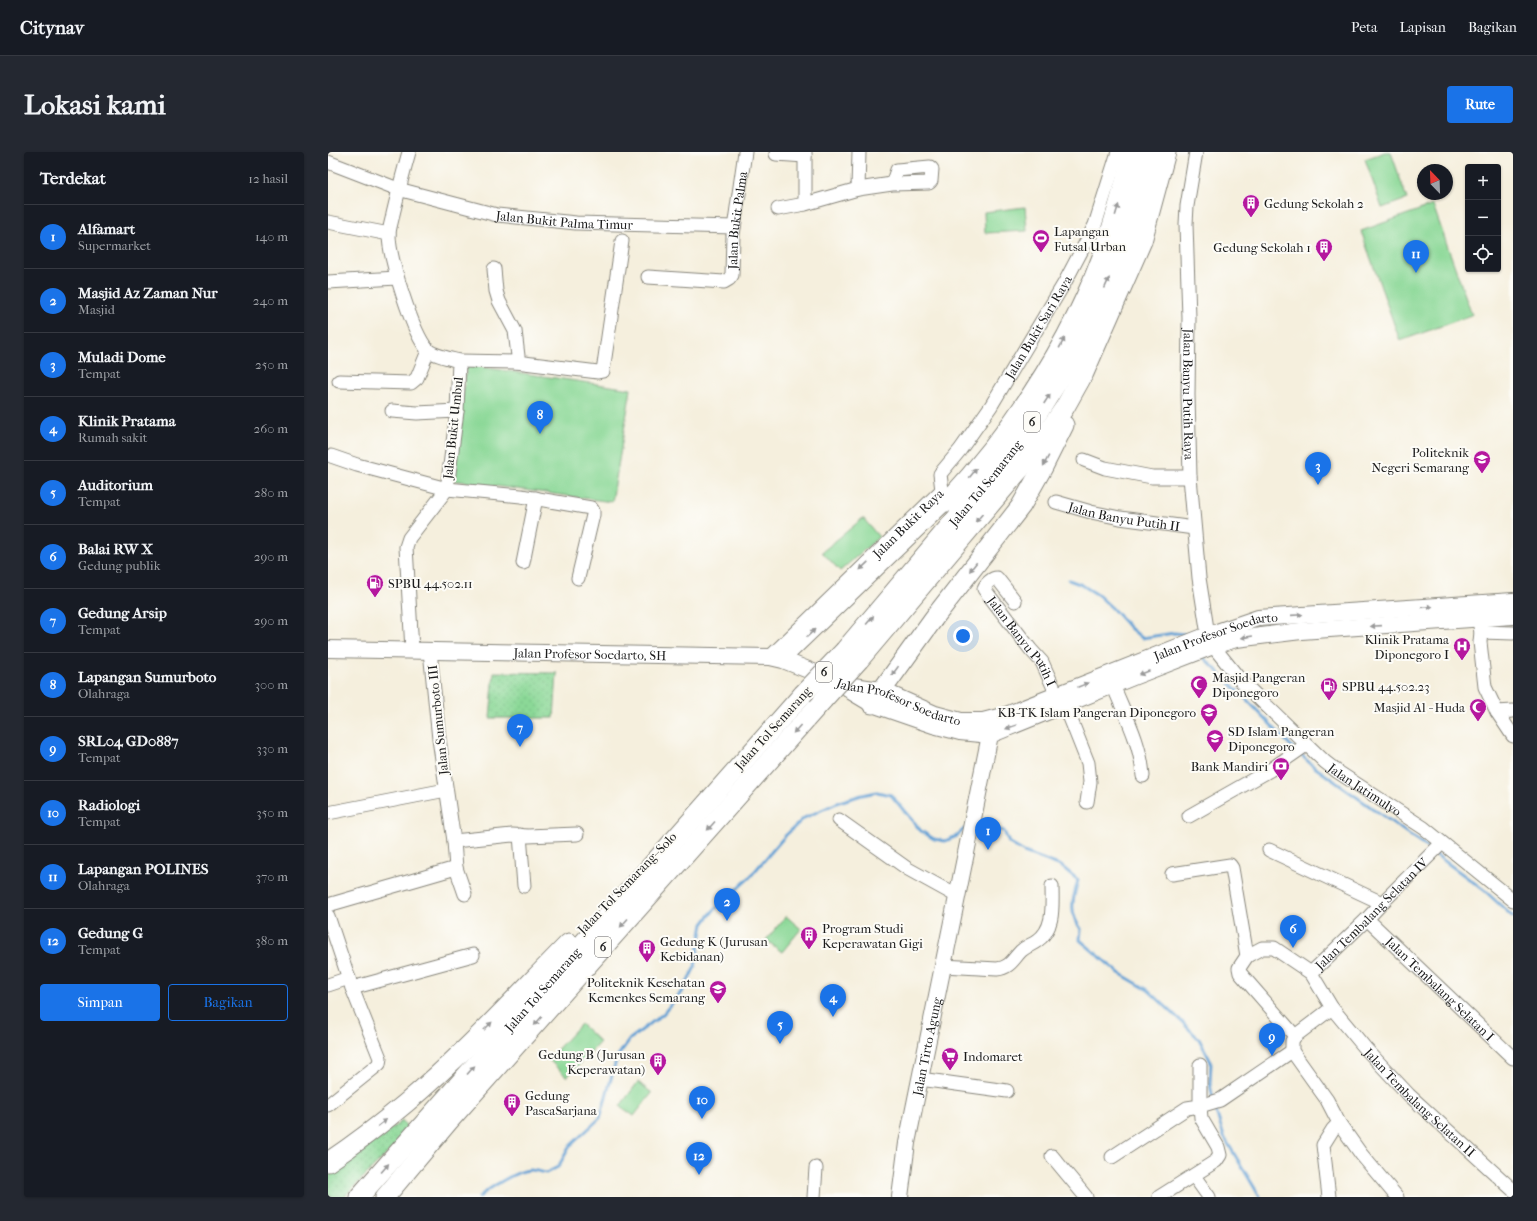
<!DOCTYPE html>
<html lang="id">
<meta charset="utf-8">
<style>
body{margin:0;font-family:"IM FELL French Canon",serif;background:#242831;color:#f1f3f6}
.controls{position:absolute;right:12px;top:12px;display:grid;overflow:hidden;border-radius:4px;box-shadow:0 1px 3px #0004}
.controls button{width:36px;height:36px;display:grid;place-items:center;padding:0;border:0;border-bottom:1px solid #363941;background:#171b24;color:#f1f3f6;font:20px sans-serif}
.compass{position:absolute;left:1089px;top:12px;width:36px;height:36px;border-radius:50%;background:#171b24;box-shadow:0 1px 3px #0004;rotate:337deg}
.you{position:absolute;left:635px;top:484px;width:14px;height:14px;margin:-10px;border:3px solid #fff;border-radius:50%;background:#1a73e8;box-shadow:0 0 0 6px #1a73e833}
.badge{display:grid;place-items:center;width:26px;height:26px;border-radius:50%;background:#1a73e8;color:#fff;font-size:13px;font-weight:700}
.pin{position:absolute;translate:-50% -33px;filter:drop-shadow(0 1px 2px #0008)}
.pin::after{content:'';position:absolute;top:21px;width:14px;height:12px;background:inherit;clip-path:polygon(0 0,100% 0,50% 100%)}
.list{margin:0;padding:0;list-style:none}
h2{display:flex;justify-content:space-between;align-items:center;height:52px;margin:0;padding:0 16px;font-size:17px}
h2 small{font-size:13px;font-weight:400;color:#9ea1a6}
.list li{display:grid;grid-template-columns:26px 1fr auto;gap:12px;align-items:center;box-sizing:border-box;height:64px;padding:0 16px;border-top:1px solid #363941}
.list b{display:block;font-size:15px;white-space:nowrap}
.list p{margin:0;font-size:13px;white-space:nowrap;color:#9ea1a6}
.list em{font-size:13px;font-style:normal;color:#9ea1a6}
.actions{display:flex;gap:8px;padding:12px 16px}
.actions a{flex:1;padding:9px 0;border:1px solid #1a73e8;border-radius:4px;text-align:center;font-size:14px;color:#1a73e8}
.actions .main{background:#1a73e8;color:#fff}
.icon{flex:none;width:22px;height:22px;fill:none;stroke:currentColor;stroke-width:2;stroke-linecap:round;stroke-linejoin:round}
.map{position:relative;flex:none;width:1185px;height:1045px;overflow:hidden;border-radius:4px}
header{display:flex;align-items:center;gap:24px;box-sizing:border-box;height:56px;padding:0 20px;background:#171b24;border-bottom:1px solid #363941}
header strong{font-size:19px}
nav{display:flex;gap:22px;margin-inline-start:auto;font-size:14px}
.intro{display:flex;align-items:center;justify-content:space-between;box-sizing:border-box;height:96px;padding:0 24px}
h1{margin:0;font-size:28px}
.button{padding:10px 18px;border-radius:4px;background:#1a73e8;color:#fff;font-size:14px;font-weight:700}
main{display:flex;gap:24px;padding:0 24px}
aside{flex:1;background:#171b24;border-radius:4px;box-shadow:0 1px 3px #0004}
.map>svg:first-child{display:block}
.grass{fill:url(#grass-dots);stroke:#547a5a}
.garden{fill:#8bd897;stroke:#547a5a}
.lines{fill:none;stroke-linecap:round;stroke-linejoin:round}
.stream{stroke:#63a1d5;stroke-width:3}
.minor-casing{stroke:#88867c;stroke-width:15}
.major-casing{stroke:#88867c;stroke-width:18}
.highway-casing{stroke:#88867c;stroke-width:21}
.minor{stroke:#fff;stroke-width:13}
.major{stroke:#fff;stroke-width:16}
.highway{stroke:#fff;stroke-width:19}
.highway-bridge-casing{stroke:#88867c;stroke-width:21;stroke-linecap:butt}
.highway-bridge{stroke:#fff;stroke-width:19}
.oneway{fill:#999}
.labels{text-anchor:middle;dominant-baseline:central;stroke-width:4;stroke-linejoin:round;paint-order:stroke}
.shield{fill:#fdfcf7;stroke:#605f5e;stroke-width:1}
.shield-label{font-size:12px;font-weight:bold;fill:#1c1c1c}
.poi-label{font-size:13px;fill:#1c1c1c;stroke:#fdfcf7;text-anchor:start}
.street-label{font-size:13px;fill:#1c1c1c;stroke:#fdfcf7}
</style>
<header>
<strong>Citynav</strong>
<nav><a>Peta</a><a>Lapisan</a><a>Bagikan</a></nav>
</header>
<div class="intro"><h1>Lokasi kami</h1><a class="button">Rute</a></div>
<main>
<aside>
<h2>Terdekat<small>12 hasil</small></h2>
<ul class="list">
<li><span class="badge">1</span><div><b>Alfamart</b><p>Supermarket</p></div><em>140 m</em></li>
<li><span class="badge">2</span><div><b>Masjid Az Zaman Nur</b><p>Masjid</p></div><em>240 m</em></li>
<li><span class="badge">3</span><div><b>Muladi Dome</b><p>Tempat</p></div><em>250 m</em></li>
<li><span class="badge">4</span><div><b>Klinik Pratama</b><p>Rumah sakit</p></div><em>260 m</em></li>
<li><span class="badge">5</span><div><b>Auditorium</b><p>Tempat</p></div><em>280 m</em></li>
<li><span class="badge">6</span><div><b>Balai RW X</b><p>Gedung publik</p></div><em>290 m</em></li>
<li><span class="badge">7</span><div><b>Gedung Arsip</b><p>Tempat</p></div><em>290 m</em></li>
<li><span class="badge">8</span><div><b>Lapangan Sumurboto</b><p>Olahraga</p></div><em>300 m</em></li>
<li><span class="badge">9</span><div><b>SRL04 GD0887</b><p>Tempat</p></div><em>330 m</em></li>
<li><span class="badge">10</span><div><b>Radiologi</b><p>Tempat</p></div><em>350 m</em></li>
<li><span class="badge">11</span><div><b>Lapangan POLINES</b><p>Olahraga</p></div><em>370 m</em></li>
<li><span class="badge">12</span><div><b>Gedung G</b><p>Tempat</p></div><em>380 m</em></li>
</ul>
<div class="actions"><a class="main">Simpan</a><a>Bagikan</a></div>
</aside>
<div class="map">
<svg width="1185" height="1045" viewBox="0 0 1185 1045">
<defs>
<pattern id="grass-dots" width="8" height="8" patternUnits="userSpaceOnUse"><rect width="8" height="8" fill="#8bd897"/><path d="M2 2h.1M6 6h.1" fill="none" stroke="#77b982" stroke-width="1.8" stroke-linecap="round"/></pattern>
</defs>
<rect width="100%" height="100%" fill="#fdfcf7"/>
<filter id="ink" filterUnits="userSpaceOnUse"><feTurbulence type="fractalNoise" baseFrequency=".025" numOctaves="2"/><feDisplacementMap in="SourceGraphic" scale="8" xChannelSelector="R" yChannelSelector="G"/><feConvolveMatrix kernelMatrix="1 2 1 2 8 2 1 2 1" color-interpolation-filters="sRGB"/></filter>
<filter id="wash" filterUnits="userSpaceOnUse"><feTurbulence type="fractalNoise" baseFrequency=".012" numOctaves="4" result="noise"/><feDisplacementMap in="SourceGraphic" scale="16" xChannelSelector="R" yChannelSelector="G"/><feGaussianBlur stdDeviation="0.9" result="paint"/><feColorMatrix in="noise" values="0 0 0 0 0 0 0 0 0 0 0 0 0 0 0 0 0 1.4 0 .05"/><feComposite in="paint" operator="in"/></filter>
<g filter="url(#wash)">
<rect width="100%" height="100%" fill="#f5efdd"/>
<g class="grass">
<path d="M166 520 229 521 226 566H162Z"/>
<path d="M74 969 77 971 79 977 69 992 16 1045H0V1022Z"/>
</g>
<g class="garden">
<path d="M1057 0H1063L1079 47 1054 56 1037 7Z"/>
<path d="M1105 53 1144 163 1072 189 1033 79Z"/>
<path d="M697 55 699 79 657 81 656 60Z"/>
<path d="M139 213 303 237 284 350 123 328Z"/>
<path d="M535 366 551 385 512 419 494 400Z"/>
<path d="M458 764 473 777 454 800 438 788Z"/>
<path d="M253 872 272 890 239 925 220 907Z"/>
<path d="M310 930 324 941 306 964 292 954Z"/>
</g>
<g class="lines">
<g class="stream">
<path d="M741 428 754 433 770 443 784 456 802 476 814 486 846 481 856 482 857 486"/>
<path d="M874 504 919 548 966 597"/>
<path d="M972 602 985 614 1103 698"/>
<path d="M649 673 676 679 681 691 696 700 733 714 750 728C745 747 740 760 753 777L752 788 791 821 820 838 851 867 871 887 883 910 882 932 885 947"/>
<path d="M1107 702 1156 738 1185 765"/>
<path d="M886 953 896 985 932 1045"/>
<path d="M151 1045C160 1037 189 1018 202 1018 207 1018 213 1020 218 1021L230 1015 242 994 272 966 289 905 302 887 335 862 355 838 367 815 375 772 385 759 421 726 457 684 476 666 511 650 534 643 549 640 563 643 593 679 606 687 617 689 629 684 636 677"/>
</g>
</g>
</g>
<g filter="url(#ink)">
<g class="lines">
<g class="minor-casing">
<g id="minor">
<path d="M81 0C75 21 70 41 65 62 64 69 61 76 61 83 61 105 85 183 100 198 105 203 124 207 131 209L129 259 119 337 81 386 78 395 84 498"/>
<path id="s1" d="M868 0 859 54 858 72 861 166 860 243 862 325 871 426 880 483"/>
<path d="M448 2 477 4"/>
<path id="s2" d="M0 10 70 37 169 63 248 71 406 75"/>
<path d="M530 37 531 0"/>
<path d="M477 52V0"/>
<path d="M450 57 477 52 530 37 564 32 601 31 603 29 604 17 602 15 569 18 564 32"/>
<path d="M0 70 61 82"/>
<path id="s3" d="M320 125 396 130 401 127 404 123 405 83 417 0"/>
<path d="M0 130 69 126"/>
<path d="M131 209 188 210 190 204 187 179 171 149 168 139 166 117"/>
<path d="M188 210 270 220 275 219 294 89"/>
<path d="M11 229 83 231 89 226 100 199"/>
<path d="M64 259 89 261 129 259"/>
<path d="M3 304 29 313 119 337 193 344 263 356 265 359V363L250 426"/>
<path d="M756 308 777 316 824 325H862"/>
<path id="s4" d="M728 350 763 360 792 366 866 376"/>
<path d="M195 411 208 346"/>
<path id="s5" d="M687 449 669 426C664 426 657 432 656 437L703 498 714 510 729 543"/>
<path d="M1149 458 1153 480 1152 490 1157 535 1169 560 1185 584"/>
<path d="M1153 480 1185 481"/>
<path id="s6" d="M885 494 913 529 997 610 1010 620 1096 676 1185 748"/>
<path id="s7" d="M442 505 614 338"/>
<path id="s8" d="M455 508 619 350 614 338 612 322 632 298 663 254 737 130 767 73 790 0"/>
<path d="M785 533C797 563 813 591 815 624"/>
<path d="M737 553 760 611 762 630 759 650"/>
<path d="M1169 560 1185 559"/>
<path d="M0 661 118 638"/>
<path d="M861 664 942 618 978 593"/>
<path d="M511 668 580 717 629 744"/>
<path d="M192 683 196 734"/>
<path d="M126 689 184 683 200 684 249 682"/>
<path d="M941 698 1054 751"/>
<path d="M128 716 137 742"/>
<path d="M844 722 902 713 904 716 919 804 934 796H946L983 821"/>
<path d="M0 753 128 716 126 689 111 587 102 499"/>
<path d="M0 764 24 836 52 906 51 912 0 953"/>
<path id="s9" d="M1039 767 1185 906"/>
<path d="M919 804 911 816 912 821 967 884"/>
<path d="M615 814 669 817C682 816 685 807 693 799 698 794 704 793 709 789 727 777 724 753 724 734"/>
<path d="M0 833 21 826"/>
<path d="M24 836 145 803"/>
<path id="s10" d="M1004 856 1038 897 1081 943 1185 1038"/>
<path d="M592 927 679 939"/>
<path d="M724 1004 758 1045"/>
<path d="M784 1005 859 956 872 954V913"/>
<path d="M866 1024 881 1045"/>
<path d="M486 1045 488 1016"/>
<path d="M831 1045 888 1009 892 1003 890 995 873 966 872 954 892 948 964 899"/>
<path d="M1001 1045 995 993 1005 977 1011 971"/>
<path id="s11" d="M1069 1045 1033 1002 1011 971 999 948 964 899V889L967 884 1004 856 983 821 1039 767 1054 751 1114 691"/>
</g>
</g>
<g class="major-casing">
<g id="major">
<path id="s12" d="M0 497 442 505 455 508 518 533 553 538 607 562 633 569H655L678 563 880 483 930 466 1185 449"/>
<path d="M518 533 524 540 544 552 605 573 632 580 662 583 805 525 885 494 908 487 973 479 1185 464"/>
<path id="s13" d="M572 1045 579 991 662 583"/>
</g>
</g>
<g class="highway-casing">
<g id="highway">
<path d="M619 350C684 279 740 196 774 105 786 70 796 35 805 0"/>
<path id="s14" d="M517 498 664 324 698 280 741 212 783 123 799 80 812 36 821 0"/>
<path d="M531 508 704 303 737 255 756 221 814 89 838 0"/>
<path d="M544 552 606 466 693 354 715 315 736 273"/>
<path d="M0 1010C27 992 53 972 78 951 136 902 188 845 241 791"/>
<path id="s15" d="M31 1045 475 542"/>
<path d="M57 1045 121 969 495 548"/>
</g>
</g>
<use href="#minor" class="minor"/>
<use href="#major" class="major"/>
<use href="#highway" class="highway"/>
<g class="highway-bridge-casing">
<g id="highway-bridge">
<path d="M475 542 517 498"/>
<path d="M495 548 531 508"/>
</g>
</g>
<use href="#highway-bridge" class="highway-bridge"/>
</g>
<defs><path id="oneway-solid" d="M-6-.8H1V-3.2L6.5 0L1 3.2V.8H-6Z"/></defs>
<g class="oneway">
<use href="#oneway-solid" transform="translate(789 58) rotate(-73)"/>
<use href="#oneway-solid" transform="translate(779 131) rotate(-66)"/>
<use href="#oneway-solid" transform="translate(734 191) rotate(-62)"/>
<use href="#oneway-solid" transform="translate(719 247) rotate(-57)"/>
<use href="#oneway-solid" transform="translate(718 309) rotate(118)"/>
<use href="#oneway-solid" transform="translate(645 321) rotate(-51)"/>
<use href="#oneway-solid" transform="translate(651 366) rotate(130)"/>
<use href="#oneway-solid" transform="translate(536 414) rotate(136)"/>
<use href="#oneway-solid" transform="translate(645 415) rotate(128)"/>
<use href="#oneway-solid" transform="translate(1099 455) rotate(-4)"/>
<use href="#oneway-solid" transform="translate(969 463) rotate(-4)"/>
<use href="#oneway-solid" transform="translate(542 468) rotate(-50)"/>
<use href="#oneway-solid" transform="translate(1048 474) rotate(176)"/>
<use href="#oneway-solid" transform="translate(483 481) rotate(-44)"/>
<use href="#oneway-solid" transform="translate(919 485) rotate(171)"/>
<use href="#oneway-solid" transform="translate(567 519) rotate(126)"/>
<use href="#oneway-solid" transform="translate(816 521) rotate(159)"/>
<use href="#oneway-solid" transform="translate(755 533) rotate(-22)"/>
<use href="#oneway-solid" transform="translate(683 575) rotate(160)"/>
<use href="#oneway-solid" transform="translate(469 577) rotate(132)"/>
<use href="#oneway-solid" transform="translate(383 674) rotate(132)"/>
<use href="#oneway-solid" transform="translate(296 771) rotate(132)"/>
<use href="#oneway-solid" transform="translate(210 869) rotate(131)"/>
<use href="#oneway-solid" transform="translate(160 874) rotate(-45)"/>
<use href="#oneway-solid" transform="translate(143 918) rotate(-48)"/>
<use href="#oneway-solid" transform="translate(54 971) rotate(-38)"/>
<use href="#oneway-solid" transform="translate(57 1016) rotate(-49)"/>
</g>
</g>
<defs>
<g id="building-pin" transform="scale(0.9)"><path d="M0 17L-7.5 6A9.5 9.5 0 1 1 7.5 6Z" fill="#b5179e" stroke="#fdfcf7"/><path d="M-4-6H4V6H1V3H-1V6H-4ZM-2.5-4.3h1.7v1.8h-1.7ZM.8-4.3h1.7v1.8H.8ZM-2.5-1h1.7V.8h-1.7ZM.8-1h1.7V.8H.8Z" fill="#fff"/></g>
<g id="stadium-pin" transform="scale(0.9)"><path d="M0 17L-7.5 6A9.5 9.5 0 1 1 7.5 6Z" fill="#b5179e" stroke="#fdfcf7"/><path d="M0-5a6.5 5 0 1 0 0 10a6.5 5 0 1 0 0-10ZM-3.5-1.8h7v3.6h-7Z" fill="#fff"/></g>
<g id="university-pin" transform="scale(0.9)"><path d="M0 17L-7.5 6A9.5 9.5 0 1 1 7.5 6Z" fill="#b5179e" stroke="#fdfcf7"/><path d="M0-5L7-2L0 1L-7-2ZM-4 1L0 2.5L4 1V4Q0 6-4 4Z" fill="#fff"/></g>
<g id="fuel-pin" transform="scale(0.9)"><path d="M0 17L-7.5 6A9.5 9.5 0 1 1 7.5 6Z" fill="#b5179e" stroke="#fdfcf7"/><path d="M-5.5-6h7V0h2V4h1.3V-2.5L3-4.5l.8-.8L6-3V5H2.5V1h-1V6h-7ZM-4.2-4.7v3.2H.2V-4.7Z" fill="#fff"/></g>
<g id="hospital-pin" transform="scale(0.9)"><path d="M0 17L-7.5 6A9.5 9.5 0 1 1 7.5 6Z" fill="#b5179e" stroke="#fdfcf7"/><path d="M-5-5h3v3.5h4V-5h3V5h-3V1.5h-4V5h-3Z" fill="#fff"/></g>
<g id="mosque-pin" transform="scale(0.9)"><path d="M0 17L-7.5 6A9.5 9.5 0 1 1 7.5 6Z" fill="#b5179e" stroke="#fdfcf7"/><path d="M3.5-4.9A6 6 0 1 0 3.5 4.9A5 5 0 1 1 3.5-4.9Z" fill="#fff"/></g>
<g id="school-pin" transform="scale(0.9)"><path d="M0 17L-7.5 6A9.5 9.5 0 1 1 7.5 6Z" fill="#b5179e" stroke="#fdfcf7"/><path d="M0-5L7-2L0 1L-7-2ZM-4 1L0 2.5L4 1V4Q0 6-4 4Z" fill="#fff"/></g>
<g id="bank-pin" transform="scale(0.9)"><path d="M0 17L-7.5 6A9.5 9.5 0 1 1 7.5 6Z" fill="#b5179e" stroke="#fdfcf7"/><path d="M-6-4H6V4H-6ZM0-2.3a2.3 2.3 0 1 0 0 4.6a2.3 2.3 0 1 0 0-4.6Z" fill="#fff"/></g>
<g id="supermarket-pin" transform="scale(0.9)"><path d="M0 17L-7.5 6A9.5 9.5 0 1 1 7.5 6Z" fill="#b5179e" stroke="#fdfcf7"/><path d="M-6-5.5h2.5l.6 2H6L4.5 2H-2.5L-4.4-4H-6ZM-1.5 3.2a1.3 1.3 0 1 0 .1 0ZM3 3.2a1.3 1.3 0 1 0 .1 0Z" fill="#fff"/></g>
</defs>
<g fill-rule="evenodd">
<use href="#building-pin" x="923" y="51"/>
<use href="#stadium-pin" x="713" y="86"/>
<use href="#building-pin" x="996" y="95"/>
<use href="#university-pin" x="1154" y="307"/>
<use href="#fuel-pin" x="47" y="431"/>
<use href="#hospital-pin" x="1134" y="494"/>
<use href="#mosque-pin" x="871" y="532"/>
<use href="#fuel-pin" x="1001" y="534"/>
<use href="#mosque-pin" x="1150" y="555"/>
<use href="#school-pin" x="881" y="560"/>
<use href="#school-pin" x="887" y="586"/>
<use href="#bank-pin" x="953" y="614"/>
<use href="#building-pin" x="481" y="783"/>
<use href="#building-pin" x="319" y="796"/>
<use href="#university-pin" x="390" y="837"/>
<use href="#supermarket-pin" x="622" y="904"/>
<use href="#building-pin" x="330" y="909"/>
<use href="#building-pin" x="184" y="950"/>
</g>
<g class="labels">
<g class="shield">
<rect x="696" y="260" width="16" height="20" rx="3"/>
<rect x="488" y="510" width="16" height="20" rx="3"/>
<rect x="267" y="785" width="16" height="20" rx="3"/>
</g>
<g class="shield-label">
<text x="704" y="270">6</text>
<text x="496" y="520">6</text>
<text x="275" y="795">6</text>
</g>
<g class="poi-label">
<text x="936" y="51">Gedung Sekolah 2</text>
<text x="726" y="79">Lapangan<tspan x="726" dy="15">Futsal Urban</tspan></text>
<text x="983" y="95" text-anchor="end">Gedung Sekolah 1</text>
<text x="1141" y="300" text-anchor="end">Politeknik<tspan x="1141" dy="15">Negeri Semarang</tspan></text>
<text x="60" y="431">SPBU 44.502.11</text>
<text x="1121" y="487" text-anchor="end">Klinik Pratama<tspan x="1121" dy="15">Diponegoro I</tspan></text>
<text x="884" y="525">Masjid Pangeran<tspan x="884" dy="15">Diponegoro</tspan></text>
<text x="1014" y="534">SPBU 44.502.23</text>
<text x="1137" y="555" text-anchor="end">Masjid Al - Huda</text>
<text x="868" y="560" text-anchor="end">KB-TK Islam Pangeran Diponegoro</text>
<text x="900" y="579">SD Islam Pangeran<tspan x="900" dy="15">Diponegoro</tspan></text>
<text x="940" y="614" text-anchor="end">Bank Mandiri</text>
<text x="494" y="776">Program Studi<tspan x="494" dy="15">Keperawatan Gigi</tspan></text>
<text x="332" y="789">Gedung K (Jurusan<tspan x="332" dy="15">Kebidanan)</tspan></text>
<text x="377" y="830" text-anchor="end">Politeknik Kesehatan<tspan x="377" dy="15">Kemenkes Semarang</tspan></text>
<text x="317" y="902" text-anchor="end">Gedung B (Jurusan<tspan x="317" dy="15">Keperawatan)</tspan></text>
<text x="635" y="904">Indomaret</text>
<text x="197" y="943">Gedung<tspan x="197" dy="15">PascaSarjana</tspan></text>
</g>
<g class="street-label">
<text stroke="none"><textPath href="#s2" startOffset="245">Jalan Bukit Palma Timur</textPath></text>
<text stroke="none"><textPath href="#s3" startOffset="142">Jalan Bukit Palma</textPath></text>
<text stroke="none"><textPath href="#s8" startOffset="434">Jalan Bukit Sari Raya</textPath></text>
<text stroke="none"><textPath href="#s1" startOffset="243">Jalan Banyu Putih Raya</textPath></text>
<text transform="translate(125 276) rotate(-84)">Jalan Bukit Umbul</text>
<text stroke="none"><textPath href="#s14" startOffset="218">Jalan Tol Semarang</textPath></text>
<text stroke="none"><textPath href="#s4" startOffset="70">Jalan Banyu Putih II</textPath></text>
<text stroke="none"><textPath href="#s7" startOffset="192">Jalan Bukit Raya</textPath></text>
<text stroke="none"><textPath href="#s12" startOffset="915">Jalan Profesor Soedarto</textPath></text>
<text stroke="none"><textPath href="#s5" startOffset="112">Jalan Banyu Putih I</textPath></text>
<text stroke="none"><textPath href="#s12" startOffset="262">Jalan Profesor Soedarto, SH</textPath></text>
<text stroke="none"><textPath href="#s12" startOffset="579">Jalan Profesor Soedarto</textPath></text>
<text transform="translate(110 568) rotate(-96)">Jalan Sumurboto III</text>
<text transform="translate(445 576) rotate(-48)">Jalan Tol Semarang</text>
<text stroke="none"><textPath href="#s6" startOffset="210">Jalan Jatimulyo</textPath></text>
<text transform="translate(299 731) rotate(-46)">Jalan Tol Semarang–Solo</text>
<text stroke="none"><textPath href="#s11" startOffset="368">Jalan Tembalang Selatan IV</textPath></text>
<text stroke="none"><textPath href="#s9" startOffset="101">Jalan Tembalang Selatan I</textPath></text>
<text stroke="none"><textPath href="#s15" startOffset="277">Jalan Tol Semarang</textPath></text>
<text stroke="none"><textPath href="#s13" startOffset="153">Jalan Tirto Agung</textPath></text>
<text stroke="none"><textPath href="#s10" startOffset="129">Jalan Tembalang Selatan II</textPath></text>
</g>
</g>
</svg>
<div class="controls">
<button>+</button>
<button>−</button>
<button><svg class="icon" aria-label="locate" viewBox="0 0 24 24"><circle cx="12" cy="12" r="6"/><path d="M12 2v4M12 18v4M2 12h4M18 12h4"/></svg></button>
</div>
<svg class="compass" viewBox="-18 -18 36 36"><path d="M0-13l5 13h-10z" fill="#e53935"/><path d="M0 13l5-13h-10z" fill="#9ea1a6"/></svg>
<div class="you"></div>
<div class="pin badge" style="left:660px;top:698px">1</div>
<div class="pin badge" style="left:399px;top:769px">2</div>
<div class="pin badge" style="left:990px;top:333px">3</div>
<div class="pin badge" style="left:505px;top:865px">4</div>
<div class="pin badge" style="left:452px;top:892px">5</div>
<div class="pin badge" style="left:965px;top:796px">6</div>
<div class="pin badge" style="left:192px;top:595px">7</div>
<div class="pin badge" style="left:212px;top:282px">8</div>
<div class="pin badge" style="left:944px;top:904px">9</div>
<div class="pin badge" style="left:374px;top:967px">10</div>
<div class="pin badge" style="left:1088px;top:121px">11</div>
<div class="pin badge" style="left:371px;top:1023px">12</div>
</div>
</main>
